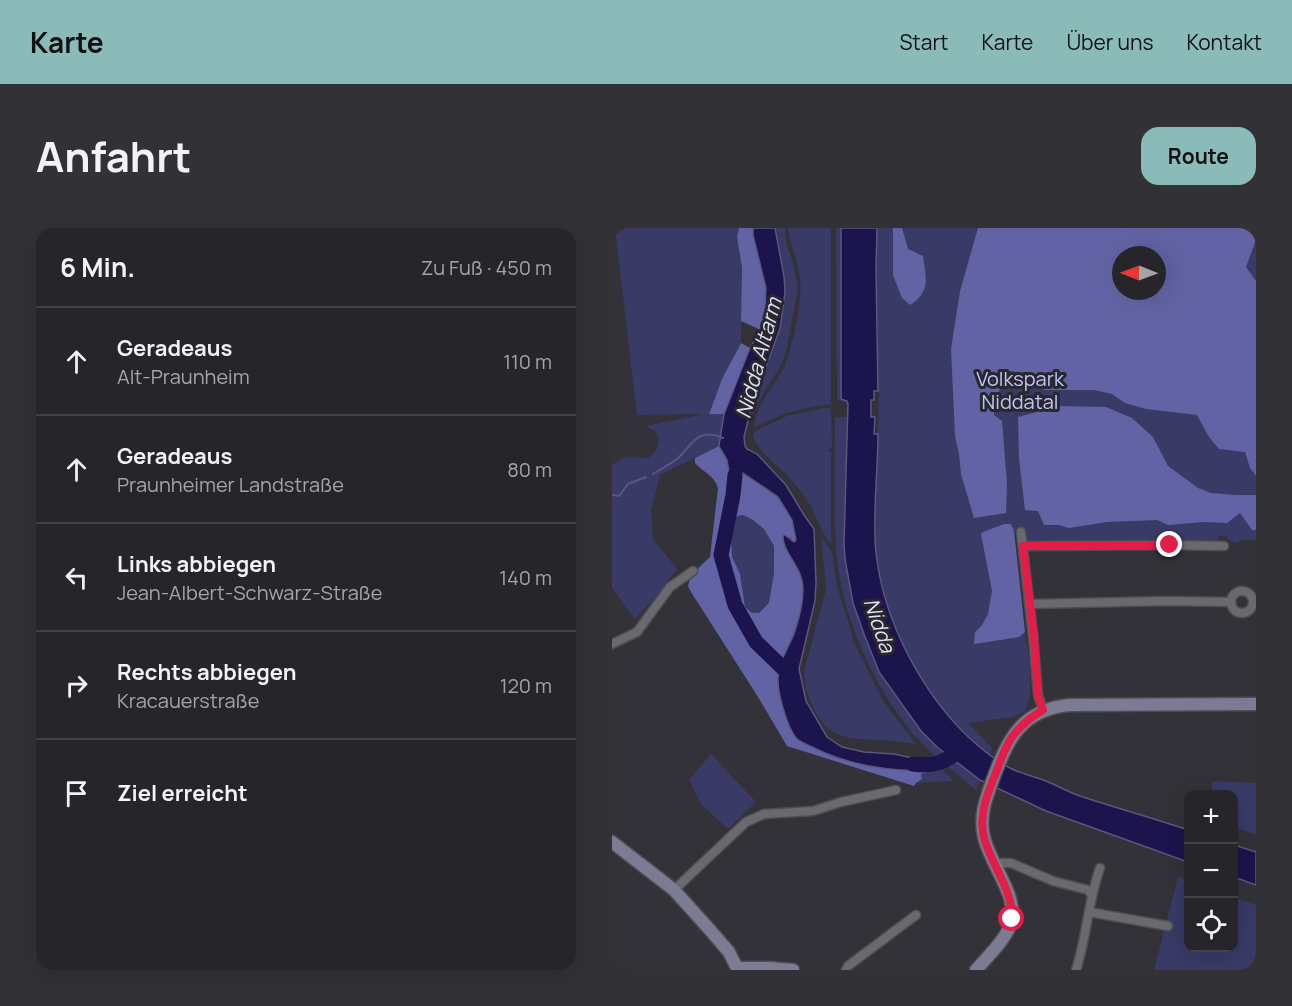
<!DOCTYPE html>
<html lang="de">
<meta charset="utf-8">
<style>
body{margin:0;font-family:Manrope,sans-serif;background:#323236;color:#f1f3f6}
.controls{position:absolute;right:18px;bottom:18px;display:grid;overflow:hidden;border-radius:12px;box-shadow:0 6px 24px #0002}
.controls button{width:54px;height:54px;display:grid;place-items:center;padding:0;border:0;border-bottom:2px solid #424347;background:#26262a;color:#f1f3f6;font:30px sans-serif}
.compass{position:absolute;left:500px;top:18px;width:54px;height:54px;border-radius:50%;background:#26262a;box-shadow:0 6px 24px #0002;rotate:271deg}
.stop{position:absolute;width:18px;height:18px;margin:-14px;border:4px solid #e11d48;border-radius:50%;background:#fff}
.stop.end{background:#e11d48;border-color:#fff;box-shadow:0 2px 6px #0008}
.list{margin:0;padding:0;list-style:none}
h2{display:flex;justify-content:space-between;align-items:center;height:78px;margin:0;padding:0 24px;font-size:26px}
h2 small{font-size:20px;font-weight:400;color:#a4a5a8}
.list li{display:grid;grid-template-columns:39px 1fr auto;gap:18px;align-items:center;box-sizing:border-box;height:108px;padding:0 24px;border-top:2px solid #424347}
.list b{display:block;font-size:22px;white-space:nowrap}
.list p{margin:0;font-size:20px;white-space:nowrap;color:#a4a5a8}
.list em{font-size:20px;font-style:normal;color:#a4a5a8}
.icon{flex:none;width:33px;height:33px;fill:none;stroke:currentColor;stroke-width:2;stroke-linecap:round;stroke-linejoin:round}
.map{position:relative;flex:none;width:644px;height:742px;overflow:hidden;border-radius:18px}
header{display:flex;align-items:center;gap:36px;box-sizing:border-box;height:84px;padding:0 30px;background:#8bbbb9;color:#111}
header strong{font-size:28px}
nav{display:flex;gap:33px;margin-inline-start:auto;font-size:21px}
.intro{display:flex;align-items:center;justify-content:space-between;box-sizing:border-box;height:144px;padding:0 36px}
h1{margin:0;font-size:42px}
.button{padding:15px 27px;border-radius:18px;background:#8bbbb9;color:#111;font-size:21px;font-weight:700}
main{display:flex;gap:36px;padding:0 36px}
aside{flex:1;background:#26262a;border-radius:18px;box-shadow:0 6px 24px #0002}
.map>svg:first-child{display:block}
.green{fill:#393a66;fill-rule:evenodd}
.forest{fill:#6263a4;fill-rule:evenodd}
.water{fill:#1b144d;stroke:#5b577f;stroke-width:1.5}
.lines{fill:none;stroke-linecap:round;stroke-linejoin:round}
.stream{stroke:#5b577f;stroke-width:2}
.river{stroke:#1b144d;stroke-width:15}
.minor-casing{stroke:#4e4e52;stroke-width:11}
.secondary-casing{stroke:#4e4e52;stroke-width:15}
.minor{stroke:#69696f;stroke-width:8}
.secondary{stroke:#7b7c94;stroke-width:12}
.route{stroke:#e11d48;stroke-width:8}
.labels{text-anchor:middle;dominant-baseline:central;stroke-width:6;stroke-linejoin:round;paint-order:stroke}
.park-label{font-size:20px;fill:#c1c5fd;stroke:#28282e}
.water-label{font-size:21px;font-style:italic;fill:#e1e3f6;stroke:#28282e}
</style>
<header>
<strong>Karte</strong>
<nav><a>Start</a><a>Karte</a><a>Über uns</a><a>Kontakt</a></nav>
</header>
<div class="intro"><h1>Anfahrt</h1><a class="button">Route</a></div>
<main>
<aside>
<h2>6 Min.<small>Zu Fuß · 450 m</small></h2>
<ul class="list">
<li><svg class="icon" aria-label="ahead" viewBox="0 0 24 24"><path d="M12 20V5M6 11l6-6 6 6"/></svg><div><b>Geradeaus</b><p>Alt-Praunheim</p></div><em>110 m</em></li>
<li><svg class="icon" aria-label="ahead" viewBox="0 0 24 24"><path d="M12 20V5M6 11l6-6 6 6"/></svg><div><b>Geradeaus</b><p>Praunheimer Landstraße</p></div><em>80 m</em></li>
<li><svg class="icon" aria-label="left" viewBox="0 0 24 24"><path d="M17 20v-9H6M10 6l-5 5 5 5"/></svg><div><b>Links abbiegen</b><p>Jean-Albert-Schwarz-Straße</p></div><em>140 m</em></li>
<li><svg class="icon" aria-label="right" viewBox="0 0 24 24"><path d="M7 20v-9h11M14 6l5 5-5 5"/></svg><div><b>Rechts abbiegen</b><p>Kracauerstraße</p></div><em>120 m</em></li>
<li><svg class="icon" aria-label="arrive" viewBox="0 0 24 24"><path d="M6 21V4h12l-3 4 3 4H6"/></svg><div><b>Ziel erreicht</b></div></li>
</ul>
</aside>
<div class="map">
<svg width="644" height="742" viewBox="0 0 644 742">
<rect width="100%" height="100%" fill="#323238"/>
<g class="green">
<path d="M3 0H127L125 9 130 41 129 115 110 151 97 185 112 186 107 218 48 247 39 283 41 311 65 341 48 364 23 391 0 360V237L14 229 37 230 45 221 47 211 43 203 34 198 92 186 25 187Z"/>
<path d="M163 0H173L174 14 181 35 186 61 175 119 170 136 152 164 134 199C145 154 172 112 173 65 174 43 166 21 163 0Z"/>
<path d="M176 0H219V176L194 180 172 186 142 199C144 175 164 158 173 137 181 117 191 71 188 50 186 33 178 17 176 0Z"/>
<path d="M224 0H229V171L233 172V174L225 172Z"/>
<path d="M265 0H644V312H631L624 315 616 312 614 308H608L603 314 418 315 414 312 412 302 402 303 413 408 418 434V469L413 483 401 489 356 495 380 520 378 527 355 507 331 481 310 453 287 409 277 383 268 351 264 324 263 268 267 172 264 39ZM509 27H545V63H509Z"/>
<path d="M211 180H217L219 182 220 218 219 221H217V224H219V316C210 306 206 292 199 279 194 270 187 261 180 253 170 240 143 222 141 207L144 203 175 188Z"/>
<path d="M223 189H235L232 315 233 331 241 375 252 406 268 444 309 503 336 527 324 529C317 521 308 514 301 506 263 460 231 391 225 332 221 285 223 237 223 189Z"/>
<path d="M131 287 141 292 152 301 162 318V345L157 375 147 386 140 385 133 379 120 329 119 309 122 289Z"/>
<path d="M209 309 220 323 225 358 241 410 240 411 271 473 304 516C292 514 280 513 267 512 254 511 238 512 226 506 214 501 206 490 201 479 196 467 192 456 192 443L213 365 214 358Z"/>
<path d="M99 526 144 574 116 601 89 576 77 552Z"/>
<path d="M342 531 368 552 364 562 331 535Z"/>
<path d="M322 534 341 552V553L304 555 310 551 309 546 321 542Z"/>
<path d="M601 553 644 555V607L622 599V566H599Z"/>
<path d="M566 649 576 652V720H622V669L644 677V742H542Z"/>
</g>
<g class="forest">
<path d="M127 0H141V7L154 60 153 84 149 102 129 93 130 40 125 9Z"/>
<path d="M281 0H290L296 21 311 28C314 51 319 63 298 77L290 70 281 47Z"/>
<path d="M366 0H644V12L634 39 644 53V248L638 240 633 224 607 221 597 209 585 187 534 181 513 175 500 166 482 162H432L429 148 391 142 388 161 382 175V187L390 193 395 256 394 285 362 290 349 246 347 226 343 208 339 121 348 63ZM509 27H545V63H509Z"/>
<path d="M129 115 138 120 112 186H97L110 151Z"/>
<path d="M447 178 494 179 520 190 541 209 556 238 586 260 599 265 622 267H644V302H640L628 285 615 295 593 294 556 297 545 292 495 294 457 300 447 297H432L426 283 413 282 407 230 406 189Z"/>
<path d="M107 218 115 232 121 266 130 245 166 269 180 292 184 312 182 314 178 309 172 318 187 341 191 358 190 380 181 407 171 429 166 448 170 474 177 499 186 512 222 529 271 540 300 543 321 542 309 546 310 551 304 555 302 558 175 518 146 469 79 364 76 358 79 347 98 329 106 260C102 247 91 244 83 235V230ZM131 287 141 292 152 301 162 318V345L157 375 147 385H140L133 379 128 346 120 329 119 309 122 289Z"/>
<path d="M392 296H399L402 303 413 404 407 409 362 416 363 404 370 397 376 386 380 363 369 306 371 304Z"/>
</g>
<g class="water">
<path d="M141 0H163L172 48 173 64 171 80 168 100 138 184 132 209 133 218 135 221 145 226 174 257 192 287 202 301 204 355 203 373 187 441 194 473 215 509 230 519 252 524 282 526 305 531 321 536 320 542C279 544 236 537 200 519 194 516 188 514 184 510 175 499 165 464 166 449 167 434 176 420 182 406 187 391 191 377 191 362 192 340 170 325 171 307H173L182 314 184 312 180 292 166 269 131 245 121 267 115 232 107 218 112 186 138 120 149 102 153 84 154 60 141 7Z"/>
<path d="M229 0H265L264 39 266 163H262V172H259V189H263L262 206H266C266 246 260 286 264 325 273 405 326 498 396 539 408 546 422 548 434 553 446 558 456 564 468 568 504 580 541 590 576 602V634L434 583 368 552 325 519 309 503 267 444 252 406 241 375 233 331 232 315 236 176 235 173 229 171Z"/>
<path d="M622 617 644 624V657L622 649Z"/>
</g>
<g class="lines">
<g class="stream">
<path d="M41 246C49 241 59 236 66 230 81 216 85 199 111 210"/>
<path d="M0 267 7 268 16 256 34 249"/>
</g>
<g class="river">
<path d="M123 247 121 267 109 327 123 377 144 414 178 447 180 454"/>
<path d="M301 536C322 539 334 534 349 521"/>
</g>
<g class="minor-casing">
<g id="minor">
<path d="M409 304 421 408 426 467 431 482"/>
<path d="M411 318 558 317 612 318"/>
<circle cx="630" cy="374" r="11"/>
<path d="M418 376 555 373 619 374"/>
<path d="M0 416 25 404 58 359 81 343"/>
<path d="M382 635H399L441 653 476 662 479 666"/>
<path d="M62 662 134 594 152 586 201 583 229 574 284 562"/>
<path d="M477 684 556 698"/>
<path d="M234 742 236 738 304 687"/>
<path d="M464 742C475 708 476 673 488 640"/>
</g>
</g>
<g class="secondary-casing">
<g id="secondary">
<path d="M0 614 62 662 98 702 117 724 126 742"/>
<path d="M125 740H157L181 742"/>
<path d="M364 742C376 728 398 708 400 690 404 666 377 633 372 609 367 588 374 570 381 551 396 511 409 482 457 477L644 476"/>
</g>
</g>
<use href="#minor" class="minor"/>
<use href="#secondary" class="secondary"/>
</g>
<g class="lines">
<path class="route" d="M400 691C401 663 381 639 373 613 365 588 376 565 385 542 389 531 393 519 400 509 408 498 419 489 431 482L426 467 422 408 411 318 558 317"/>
</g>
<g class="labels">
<g class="park-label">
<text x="408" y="150">Volkspark<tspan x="408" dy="23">Niddatal</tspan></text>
</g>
<g class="water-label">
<text transform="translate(146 130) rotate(-75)">Nidda Altarm</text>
<text transform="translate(268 397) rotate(71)">Nidda</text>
</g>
</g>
</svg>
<div class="controls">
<button>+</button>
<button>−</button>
<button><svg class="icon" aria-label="locate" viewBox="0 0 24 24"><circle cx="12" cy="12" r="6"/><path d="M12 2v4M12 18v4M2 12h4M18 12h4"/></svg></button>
</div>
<svg class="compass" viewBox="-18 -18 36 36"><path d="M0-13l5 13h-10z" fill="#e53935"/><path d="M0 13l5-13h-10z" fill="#a4a5a8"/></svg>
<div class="stop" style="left:400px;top:691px"></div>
<div class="stop end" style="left:558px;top:317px"></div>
</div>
</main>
